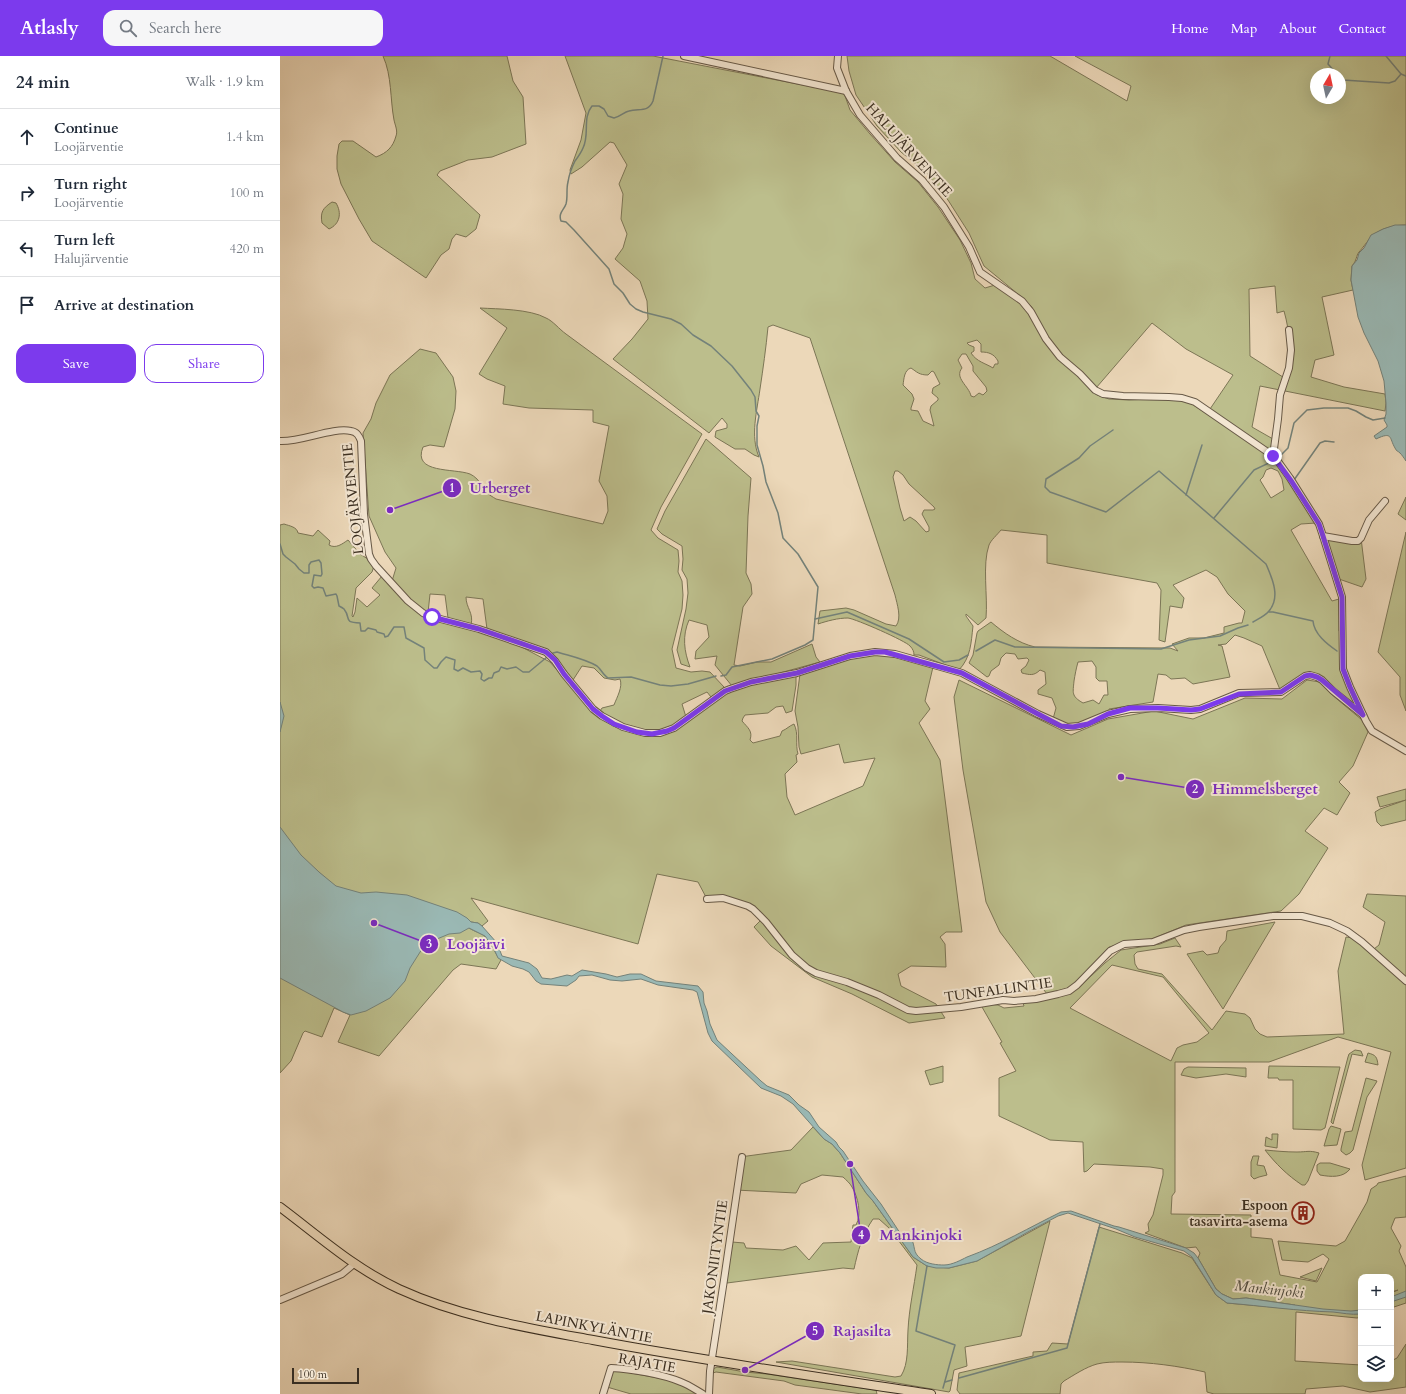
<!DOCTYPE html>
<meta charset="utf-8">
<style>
body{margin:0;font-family:Cardo,serif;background:#f6f6f7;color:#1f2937}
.controls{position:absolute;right:12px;bottom:12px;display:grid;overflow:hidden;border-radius:8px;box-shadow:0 4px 16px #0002}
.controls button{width:36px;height:36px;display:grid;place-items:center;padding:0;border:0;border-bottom:1px solid #e0e1e3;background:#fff;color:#1f2937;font:20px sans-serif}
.compass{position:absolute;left:1030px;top:12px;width:36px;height:36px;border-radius:50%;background:#fff;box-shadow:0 4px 16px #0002;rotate:9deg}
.scale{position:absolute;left:12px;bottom:10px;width:67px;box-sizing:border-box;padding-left:4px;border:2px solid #3b2f21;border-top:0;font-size:11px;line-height:14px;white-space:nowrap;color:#3b2f21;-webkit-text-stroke:3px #f3e6d2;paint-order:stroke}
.stop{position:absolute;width:12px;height:12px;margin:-9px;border:3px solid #7c3aed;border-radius:50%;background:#fff}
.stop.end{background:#7c3aed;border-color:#fff;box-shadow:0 1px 4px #0008}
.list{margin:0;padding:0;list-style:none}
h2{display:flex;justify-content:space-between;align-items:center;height:52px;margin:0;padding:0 16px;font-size:17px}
h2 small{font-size:13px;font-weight:400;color:#747a83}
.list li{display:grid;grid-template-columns:26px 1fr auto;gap:12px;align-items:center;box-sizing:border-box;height:56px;padding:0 16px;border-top:1px solid #e0e1e3}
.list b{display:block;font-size:15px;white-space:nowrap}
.list p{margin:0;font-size:13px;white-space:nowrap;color:#747a83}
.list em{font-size:13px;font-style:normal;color:#747a83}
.actions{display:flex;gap:8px;padding:12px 16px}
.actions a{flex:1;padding:9px 0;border:1px solid #7c3aed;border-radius:12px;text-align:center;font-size:14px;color:#7c3aed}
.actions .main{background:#7c3aed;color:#fff}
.icon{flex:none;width:22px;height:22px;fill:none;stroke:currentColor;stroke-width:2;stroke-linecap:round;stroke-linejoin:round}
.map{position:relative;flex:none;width:1126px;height:1338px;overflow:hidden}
header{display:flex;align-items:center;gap:24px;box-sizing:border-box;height:56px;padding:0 20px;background:#7c3aed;color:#fff}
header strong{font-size:19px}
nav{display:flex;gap:22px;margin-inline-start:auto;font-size:14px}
.search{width:280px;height:36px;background:#f6f6f7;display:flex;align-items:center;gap:10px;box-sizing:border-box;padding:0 14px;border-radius:12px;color:#747a83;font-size:15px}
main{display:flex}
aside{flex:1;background:#fff}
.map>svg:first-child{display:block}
.green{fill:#bcbe8c;stroke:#7c7656;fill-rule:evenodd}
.water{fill:#9ab9b5;stroke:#74827a}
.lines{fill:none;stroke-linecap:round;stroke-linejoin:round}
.stream{stroke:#74827a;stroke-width:1.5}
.minor-casing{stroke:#675947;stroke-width:8}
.major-casing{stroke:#3b2f21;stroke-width:10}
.minor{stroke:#f3e6d2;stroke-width:6}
.major{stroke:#ecd8b9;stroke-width:8}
.route{stroke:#7c3aed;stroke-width:5}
.labels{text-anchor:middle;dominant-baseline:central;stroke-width:4;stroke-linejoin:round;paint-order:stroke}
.street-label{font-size:14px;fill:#3b2f21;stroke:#f3e6d2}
.poi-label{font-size:14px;font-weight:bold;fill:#3b2f21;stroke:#f3e6d2;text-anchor:end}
.water-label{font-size:15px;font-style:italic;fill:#4e4b3f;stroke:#f3e6d2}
.leader{fill:none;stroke:#7b2cbf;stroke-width:1.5}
.callout-dot{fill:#7b2cbf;stroke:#f3e6d2;stroke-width:1.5}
.mark-label{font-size:12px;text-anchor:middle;font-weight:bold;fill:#fff}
.callout-label{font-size:15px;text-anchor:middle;font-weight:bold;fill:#7b2cbf;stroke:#f3e6d2;stroke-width:4;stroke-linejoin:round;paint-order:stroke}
</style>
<header>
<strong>Atlasly</strong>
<div class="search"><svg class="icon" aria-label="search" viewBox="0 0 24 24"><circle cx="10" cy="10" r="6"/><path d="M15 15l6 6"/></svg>Search here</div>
<nav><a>Home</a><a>Map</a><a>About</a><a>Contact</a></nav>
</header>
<main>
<aside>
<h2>24 min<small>Walk · 1.9 km</small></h2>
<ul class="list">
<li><svg class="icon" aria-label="ahead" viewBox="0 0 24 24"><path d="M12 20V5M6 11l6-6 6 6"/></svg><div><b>Continue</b><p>Loojärventie</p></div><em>1.4 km</em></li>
<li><svg class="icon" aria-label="right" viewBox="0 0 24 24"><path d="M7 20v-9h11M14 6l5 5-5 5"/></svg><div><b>Turn right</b><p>Loojärventie</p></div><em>100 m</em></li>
<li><svg class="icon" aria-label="left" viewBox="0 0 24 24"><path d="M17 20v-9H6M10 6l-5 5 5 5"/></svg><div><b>Turn left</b><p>Halujärventie</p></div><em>420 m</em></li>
<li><svg class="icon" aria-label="arrive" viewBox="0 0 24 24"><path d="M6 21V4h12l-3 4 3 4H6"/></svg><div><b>Arrive at destination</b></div></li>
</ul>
<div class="actions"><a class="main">Save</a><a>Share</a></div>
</aside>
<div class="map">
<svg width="1126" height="1338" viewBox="0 0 1126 1338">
<rect width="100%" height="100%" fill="#ecd8b9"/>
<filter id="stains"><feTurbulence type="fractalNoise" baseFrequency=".005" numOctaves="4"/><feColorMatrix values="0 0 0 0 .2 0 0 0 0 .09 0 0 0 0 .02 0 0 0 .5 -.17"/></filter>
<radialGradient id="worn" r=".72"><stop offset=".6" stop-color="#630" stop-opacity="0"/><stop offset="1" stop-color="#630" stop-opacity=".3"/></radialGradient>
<g class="green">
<path d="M103 0H227L233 25 243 41 246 88 212 101 188 104 160 115 157 119 200 159 196 173 186 181 176 178 172 183 169 193 161 199 146 222 92 185 79 163 61 128 57 113V100L59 88 62 85H73L96 101C107 97 113 91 116 80 118 75 115 69 114 64 110 43 112 20 103 0Z"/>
<path d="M285 0H373L564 37 570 54 590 78 615 106 638 126 658 151 680 184 691 207 695 223 705 232 715 229 741 246 799 320 813 336 817 339 829 343 849 344 888 342 907 345 932 361 992 402 1006 418 1036 467 1021 468 1011 474 1052 545 1059 543V575L1062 576 1063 613 1083 659 1030 619 1001 636 982 590 964 582 955 579 946 588 938 589 942 590 950 621 913 628 905 622 891 623 886 619 878 618 873 646 829 653V656L794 669H788L773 663 776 652 772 642 758 638V634L766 628 765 616 760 614C754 620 750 619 742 617L741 614 746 610 749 604 747 602 738 603 735 598 726 597 721 602 719 609 711 615 709 620 707 621 689 607 693 599 697 577 698 575 711 566C724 577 738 587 755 591L890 592 898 595 892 588 909 582H924L944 577V571L959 567H962L965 555 948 538 937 521 926 514 893 529 904 542 902 552 890 550 885 586 879 584 881 534 877 527 767 507V479L721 474C717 479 711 484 709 489 702 509 708 540 706 562L698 569 686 558V560L693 570C691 587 691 601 679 614L639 599H634C634 596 633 593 630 590 626 585 576 563 568 562 558 562 547 565 538 568L540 555 566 552 574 554 606 568 616 570C622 562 617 548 615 539L530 282 493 269 488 271C486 292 483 313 480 333 477 355 470 380 479 401L474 399 465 393H455L435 381 436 375 447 372V368L442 362 429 377 333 303 352 283 368 263 367 245 360 225 335 203 343 192 347 178 341 163 343 138 339 128 347 109 334 87 330 86 302 111 291 118 290 114 301 84 306 57ZM697 284 701 288V296C709 296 714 298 718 305V308H715L713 312C705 307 697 306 691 297L694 295V291L689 289 687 287ZM682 298H686L693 310V315L706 331 707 335 703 339 699 337 694 341 691 340C689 330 674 322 682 312L678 304ZM631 312C637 316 639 319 648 319L652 315 654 316 660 328 653 332 652 337 658 342V344L651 350 650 354 654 370 643 365 638 355 631 354V352L634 343 632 338 623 329C624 323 624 314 631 312ZM991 412 998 415 1002 423 1004 434 991 442 980 424 983 421 986 414ZM615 415H618L623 419 629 428 654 451 655 453 653 454H644L642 458 649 471V475L646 476 636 465 630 461 624 465 620 452 613 421ZM812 605 816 611V622L819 625H827L828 639H824L819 648 813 644 803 647C791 640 793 637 794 625 795 619 796 613 798 606Z"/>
<path d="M567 0H770L847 45 851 30 795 0H1126V169C1115 169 1102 172 1093 179 1092 179 1082 193 1079 196 1076 200 1077 204 1072 210L1071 224 1073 234 1042 241 1054 299 1035 304 1031 321 1064 331 1105 338 1106 347 1105 355 980 330 972 371 993 383 992 396 930 353 953 319 906 293 872 267 816 332 797 312 777 294 765 278 752 251 744 243 704 210 689 177 668 144 645 115 621 96 597 70 576 39 569 15ZM1036 18H1060V42H1036ZM995 230 997 257 1004 255C1010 276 1012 300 1006 323L970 300 969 233Z"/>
<path d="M52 146 56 147C62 157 60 168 49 173L42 167C40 156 43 152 52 146Z"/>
<path d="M200 252C218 253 250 253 266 262 273 265 279 273 286 278L422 378 381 451 371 474 378 482 398 494 399 505 398 516 402 525 403 539 402 553 392 593 396 612 411 616 422 615 430 616 444 631 443 634 431 641 427 636 402 648 406 661 391 672 374 677 336 666 320 655 322 652 334 649C337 641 343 631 340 623L335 624 324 622 314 612 302 610 293 624 278 604 268 595 207 573 203 543 186 541C186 552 194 557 191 569L168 562 165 539 150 538 148 557 141 553 112 525 116 512 105 496 89 460 83 377 91 363 96 347 110 319 140 293 156 297 173 321 176 335 175 353 164 391 150 389 143 391C132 418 174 412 190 418 200 423 200 429 206 436 209 439 213 441 216 443L323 468 328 455 327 440 319 425 329 370 313 366V354L249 352 223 348 225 330 207 323 199 318 227 272Z"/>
<path d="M426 383 471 422 468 460 466 517 471 528 472 538 463 551 454 609 460 610 477 606H491L532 588 536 601 540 606 452 630 435 609 437 600 415 603 416 595 429 581 427 569 409 564C402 580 404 595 410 611L401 608 397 594 406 553 408 537 407 523 402 514 403 503 402 490 382 478 377 473 385 455Z"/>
<path d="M1126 441V464L1118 458Z"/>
<path d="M4 468C10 470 17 471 18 477L33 480 38 474 50 485 49 489C56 493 62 488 68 484L80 498 91 505 94 510 92 516 76 532 72 560 73 561 75 556 77 542 87 551 100 539 92 532 102 520 137 556 236 588 270 606 312 654 321 662 333 670 357 678 372 680 380 679 446 637 472 628 516 619V629L512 655 506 657 503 650 496 651 488 657 465 659 463 662 462 665C468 672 473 675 470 684L473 687 500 680 502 675C507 673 509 670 514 668 519 678 515 688 518 698L516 699 517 706 505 718 507 741 515 759 583 730 595 702 564 707 559 688 521 698 519 691 518 671 515 655 520 618C544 610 570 598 595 598 615 598 635 606 653 611L645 645 650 653 639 667 660 704 682 876H666L660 881 665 888 666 911 631 910 618 918 621 930 656 948 665 962 629 967 572 938 532 921 491 890 474 871 482 863 471 852 443 842 427 843 418 826 377 818 358 888 191 842 208 865 202 870 198 867 191 866 189 872C195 876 202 877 207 882 213 888 214 898 221 904L216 913 181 908 173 914 99 1000 58 986 70 959 54 952 42 981 25 975 23 977 11 1005 0 1017V912L58 836 39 816 0 784V469Z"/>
<path d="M1126 476V655L1120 639V621L1098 596Z"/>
<path d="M1043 480 1072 485 1081 482 1086 523 1082 531 1056 522Z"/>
<path d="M679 624 791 679 828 663 874 655 913 663 965 642 1002 643 1027 624 1040 626 1051 638 1082 664 1088 676 1073 710 1059 726 1070 737 1057 759 1044 752 1025 775 1048 792 1019 838 1001 855 906 869 872 883 841 888 829 891 794 930 777 936 767 938 720 876 706 846 683 714 674 641Z"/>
<path d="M1126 733V744L1100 751 1097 741Z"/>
<path d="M1126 744V764L1101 770 1097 766 1095 756 1100 753Z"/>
<path d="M1087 838 1126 840V921L1094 893 1099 889 1105 866 1083 851Z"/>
<path d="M995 866 943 953 907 898 923 895 927 899 938 897 940 891 946 884 947 875Z"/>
<path d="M1066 881 1073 882 1079 887 1126 928V1112L1085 1124 1082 1109 1111 996 1058 981 989 1006H895V1136L892 1140 891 1158 971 1159V1181L992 1183 1000 1219 1037 1226 1049 1203 1043 1198 1028 1206 1002 1204 998 1185 1056 1190 1065 1185 1087 1146 1091 1133 1097 1129 1098 1127 1126 1120V1161L1115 1162 1111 1172 1121 1190 1119 1195 1126 1211V1247L1111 1252V1237L1118 1234 1111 1236V1221H1081V1261L1077 1262 1016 1256 1015 1305 1081 1309V1323H1111V1305L1117 1302 1126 1288V1331L1090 1336 1063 1330 1026 1333 1025 1338H934L927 1336 925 1316C898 1310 870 1306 842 1306 833 1306 825 1306 817 1308 806 1311 794 1319 784 1325L781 1328 780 1338H680L677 1334 679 1317 753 1300V1296L767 1295 772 1287 788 1288 819 1171 902 1197 912 1202 936 1239 947 1247 1015 1253V1249L966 1242 953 1243 942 1238 936 1233 918 1202 920 1197 916 1191 906 1192 865 1177 869 1175 868 1168 873 1159 883 1119V1113L870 1111 814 1108 807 1115 804 1116 803 1086 770 1084 719 1060V1022L736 1015 720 987 722 986 702 951 705 948 718 949 724 952 744 950 743 947 798 932 825 907 841 894 880 888 895 882 901 891 896 890 857 896 854 899 855 908 858 913 882 918 932 974 946 955 965 958 970 962 975 973 980 978 987 981 1064 978 1058 915ZM832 909 883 921 929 977 917 986 903 989 897 992 891 1005 790 952Z"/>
<path d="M1075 994 1081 995 1083 1000 1072 998 1053 1068 1051 1066 1068 1001 1069 998Z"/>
<path d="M1088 997C1096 999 1097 1001 1098 1009L1085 1006Z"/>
<path d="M663 1010V1026L650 1029 645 1015Z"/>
<path d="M989 1010 1060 1011 1045 1072 1041 1074 1013 1073V1024H999L998 1022H988Z"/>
<path d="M908 1011 966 1012V1021L946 1018 916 1022 901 1019 904 1013Z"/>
<path d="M1086 1022 1097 1025 1096 1027 1087 1041 1073 1094 1070 1097 1066 1099 1061 1095V1093L1065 1076 1072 1075Z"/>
<path d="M1051 1070 1061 1073 1057 1089 1044 1090 1049 1073Z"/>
<path d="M533 1071 544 1083 552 1088 560 1097 586 1137 593 1145 633 1201 647 1210 669 1212 697 1205 770 1165 741 1280 685 1291 687 1310 674 1314 670 1335 669 1336 496 1306 512 1305 615 1321 621 1320C629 1307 627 1290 628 1274 629 1253 634 1231 637 1209L609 1172 599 1163H593C582 1179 578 1195 574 1213L563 1212 447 1227 446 1225 452 1186 464 1187 466 1192 503 1194 516 1190 529 1204 543 1187 571 1186 573 1169H576C582 1158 578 1141 572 1131 570 1127 566 1124 563 1121L542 1119 521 1128 516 1137 455 1134 460 1101 511 1094Z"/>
<path d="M992 1078H998L997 1092 985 1090 986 1081 992 1084Z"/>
<path d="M985 1094C996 1095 1006 1096 1017 1096 1027 1096 1029 1094 1039 1097L1028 1125 1025 1129H1022C1007 1119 996 1108 985 1094Z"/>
<path d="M973 1100H979L977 1109 984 1110 987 1119 979 1121 974 1123 971 1120V1106Z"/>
<path d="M1040 1107H1050L1070 1113C1063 1122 1051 1121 1040 1119L1037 1115V1109Z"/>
<path d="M1042 1212 1036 1225 1020 1221Z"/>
<path d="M437 1311 465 1316 487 1318 595 1334H596L597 1338H582L515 1329 504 1325 436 1316 433 1317V1313Z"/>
<path d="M335 1314 394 1325 418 1338H351L327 1331 330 1318Z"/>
</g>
<g class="water">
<path d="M1115 169H1126V405C1124 402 1122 399 1120 397 1118 395 1116 395 1115 392 1109 382 1113 375 1096 383L1094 380 1107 371V369L1104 364 1106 358V347L1104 325 1098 305 1084 277 1078 261 1071 224 1072 210 1077 204 1079 197 1084 192 1091 179 1103 173Z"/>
<path d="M0 646 4 660 0 676Z"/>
<path d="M0 771 21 799 39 816 56 830 81 837 96 836 127 839 177 856 187 862 191 866 198 867 202 870 217 887 222 900 249 907 257 913 262 922 271 923 287 919 292 920 302 914 326 918 337 921 350 918H361L376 925 418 930 423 936 424 947 427 955 430 968 437 984 481 1025 487 1030 509 1039 519 1049 529 1056 539 1071 556 1086 559 1091 563 1095 583 1125 601 1148 622 1180 631 1182C636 1191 632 1196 641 1203 647 1208 657 1209 664 1209 672 1209 681 1204 687 1201 720 1189 750 1171 781 1156L791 1155 834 1170 839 1171 906 1192 914 1197 918 1202 936 1233 942 1238 953 1243 966 1242 1043 1253 1071 1255 1081 1254V1258C1070 1259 1063 1257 1053 1256 1018 1255 982 1250 947 1247L936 1239 912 1201 904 1195 855 1181 836 1173 788 1157 778 1160 746 1177 722 1191 697 1205 669 1212H656L647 1210 633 1201 593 1145 586 1137 560 1097 552 1088 544 1083 513 1048 501 1040 481 1032 432 985 428 977 417 936 413 934 378 929 361 923 342 925 330 924 312 919 299 920 296 924 287 930 261 928 256 925 249 916 243 913 232 910 218 902 214 893 205 880 189 872 180 877 169 878 157 883 142 893 130 912 125 925 110 942 86 955 71 959 63 956 0 922Z"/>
<path d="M1126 1235V1241L1111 1246V1241Z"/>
</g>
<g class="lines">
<g class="stream">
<path d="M383 0 373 45C368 57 359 52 349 55 344 56 340 61 334 62L328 60 324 53 319 50H312C302 62 310 78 303 92 301 97 298 101 295 105 292 111 289 119 288 126 286 133 288 141 286 148 284 154 278 157 281 165L286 166 294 174 329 213 334 228 343 237 350 248 356 253 363 256 391 263 401 268 413 279 431 290 452 310 471 334 475 341 476 355 479 360 477 370V389L483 410 486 426 498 457 503 482 518 498 538 531 533 584 525 589 492 603 452 611 446 619 441 620"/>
<path d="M1050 0 1048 8 1057 18"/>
<path d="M1106 0 1121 18 1126 20"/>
<path d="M1060 21 1063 24 1109 27 1115 25 1121 18"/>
<path d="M833 374 810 390 799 402 766 423 765 431 770 436 826 456 879 415 986 508C992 522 1001 541 989 555 985 560 978 563 973 566"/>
<path d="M999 401 1008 392 1014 367 1027 354 1044 352H1068L1076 355 1086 361 1093 364 1105 362"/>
<path d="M1014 424 1040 387 1045 385 1054 386"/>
<path d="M906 439 922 389"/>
<path d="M934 462 974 414 993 405"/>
<path d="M0 488 3 498 6 501 15 508 19 513 24 517H29V509L31 506 39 504 41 507 42 518 41 520 34 519 32 530 34 532 38 531 43 532 46 540 56 538 57 540 59 550C61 551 63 552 64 553 72 563 62 566 80 567L81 575H85L88 572 96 574 97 576 104 578 105 581 108 580 114 571H124L126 582 144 592 145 604 154 612H157L161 606 166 601 175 604 174 613 178 615 183 612 191 616 200 615 202 618 201 623 204 625 209 622H212L214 617 219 615 221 611 227 613 236 611 243 616H249L267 601"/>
<path d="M989 556H993L1033 565C1034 578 1047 588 1057 595"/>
<path d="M535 563 567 556 629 583 664 606 679 604 688 599"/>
<path d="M696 595 715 584 735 591 881 593 909 584 940 580 958 572 968 569"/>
<path d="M273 597 277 596C290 600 305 603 317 610 321 613 323 619 328 622L351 621 380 629 391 630 408 628 436 620"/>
<path d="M647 1210 636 1275 675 1289 663 1332"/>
<path d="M679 1322 787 1292 820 1168"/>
<path d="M665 1326 672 1324"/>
</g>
<g class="minor-casing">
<g id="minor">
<path d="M404 0 566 35"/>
<path d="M558 0 557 12 566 35 580 59 617 102 642 124 664 151 689 191 700 216 742 245 751 256 766 283 780 301 800 318 815 334 823 338 843 340 889 341 902 342 915 346 989 397 997 404 1010 422 1039 468 1043 480 1062 541 1063 613 1070 631 1086 665 1092 675 1126 695"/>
<path d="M0 385C22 386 52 371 71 375 77 376 79 380 81 385L84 458 89 498 91 503 96 510 128 545 143 557 149 560 199 573 266 596 275 605 284 618 313 653 322 660 343 671 365 677H380L394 672 445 635 450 633 471 626 517 617 570 600 595 596 615 598 682 617 758 658 787 671 799 670 828 658 850 653 878 652 911 654 920 653 959 637 1001 636 1025 620 1030 619 1037 621 1042 624 1053 635 1083 659"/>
<path d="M993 400 998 363 1000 339 1009 312 1011 294 1009 274"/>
<path d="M1043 480 1072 485H1078L1081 482 1089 464 1105 445"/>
<path d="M427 843 443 842 468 850 473 853 486 866 512 899 527 912 536 917 567 926 599 939 628 954 636 955 681 951 723 944 734 945 756 943 778 938 789 935 797 929 830 895 844 888 873 886 904 874 919 871 993 860H1022L1050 867 1067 875 1082 886 1126 925"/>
<path d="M0 1244 62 1218 74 1208"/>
<path d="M323 1338 331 1312C351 1313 382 1318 401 1326 409 1329 416 1334 423 1338"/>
<path d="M429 1338 430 1315 444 1224 462 1101"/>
</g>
</g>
<g class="major-casing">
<path id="major" d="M0 1151C40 1181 74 1212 119 1233 180 1261 248 1272 313 1284 425 1305 538 1321 651 1338"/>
</g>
<use href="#minor" class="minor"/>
<use href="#major" class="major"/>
</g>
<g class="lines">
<path class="route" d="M152 561 199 573 266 596 275 604 284 618 313 653 322 660 334 668 357 676 372 678 387 675 394 672 445 635 471 626 517 617 570 600 595 596H605L682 617 758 658 781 670 793 671 808 668 828 658 850 652H878L911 654 920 653 959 638 1001 636 1025 620 1030 619 1037 621 1042 624 1083 659 1070 631 1063 613 1062 541 1043 480 1039 468 1012 426 993 400"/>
</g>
<defs>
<g id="building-ring" transform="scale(1.15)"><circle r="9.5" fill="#f3e6d2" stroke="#8f2418" stroke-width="1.5"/><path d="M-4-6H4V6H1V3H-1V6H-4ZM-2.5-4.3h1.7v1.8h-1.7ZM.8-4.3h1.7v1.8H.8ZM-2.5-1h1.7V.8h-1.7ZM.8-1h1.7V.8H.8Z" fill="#8f2418"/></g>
</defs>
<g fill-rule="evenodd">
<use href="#building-ring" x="1023" y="1157"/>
</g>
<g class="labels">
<g class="street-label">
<text transform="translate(629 94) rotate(48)">HALUJÄRVENTIE</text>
<text transform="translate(73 443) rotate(-96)">LOOJÄRVENTIE</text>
<text transform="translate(718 934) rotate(-8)">TUNFALLINTIE</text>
<text transform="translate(435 1201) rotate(-82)">JAKONIITYNTIE</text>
<text transform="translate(314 1271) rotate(11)">LAPINKYLÄNTIE</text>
<text transform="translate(367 1307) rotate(10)">RAJATIE</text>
</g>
<g class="poi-label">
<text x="1008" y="1149">Espoon<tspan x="1008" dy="16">tasavirta-asema</tspan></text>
</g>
<g class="water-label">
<text transform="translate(989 1233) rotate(6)">Mankinjoki</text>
</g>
</g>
<path class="leader" d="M110 454L172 432M841 721L915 733M94 867L149 888M570 1108L581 1179M465 1314L535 1275"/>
<g class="callout-dot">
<circle cx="110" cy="454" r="4"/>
<circle cx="841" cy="721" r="4"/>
<circle cx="94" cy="867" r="4"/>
<circle cx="570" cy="1108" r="4"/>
<circle cx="465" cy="1314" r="4"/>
<circle cx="172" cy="432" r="10"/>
<circle cx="915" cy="733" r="10"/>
<circle cx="149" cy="888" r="10"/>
<circle cx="581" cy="1179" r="10"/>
<circle cx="535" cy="1275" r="10"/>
</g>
<g class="mark-label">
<text x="172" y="436">1</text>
<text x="915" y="737">2</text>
<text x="149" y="892">3</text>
<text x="581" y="1183">4</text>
<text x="535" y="1279">5</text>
</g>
<g class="callout-label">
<text x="220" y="437">Urberget</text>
<text x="985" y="738">Himmelsberget</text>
<text x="196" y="893">Loojärvi</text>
<text x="641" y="1184">Mankinjoki</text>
<text x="582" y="1280">Rajasilta</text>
</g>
<rect width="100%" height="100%" filter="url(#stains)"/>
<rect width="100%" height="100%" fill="url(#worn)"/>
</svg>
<div class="controls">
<button>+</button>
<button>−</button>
<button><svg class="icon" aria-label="layers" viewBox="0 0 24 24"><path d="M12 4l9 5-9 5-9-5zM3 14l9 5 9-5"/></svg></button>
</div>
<svg class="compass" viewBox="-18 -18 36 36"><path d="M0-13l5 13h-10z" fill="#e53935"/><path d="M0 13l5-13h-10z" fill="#747a83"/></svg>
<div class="scale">100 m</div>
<div class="stop" style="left:152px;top:561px"></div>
<div class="stop end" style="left:993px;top:400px"></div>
</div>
</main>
